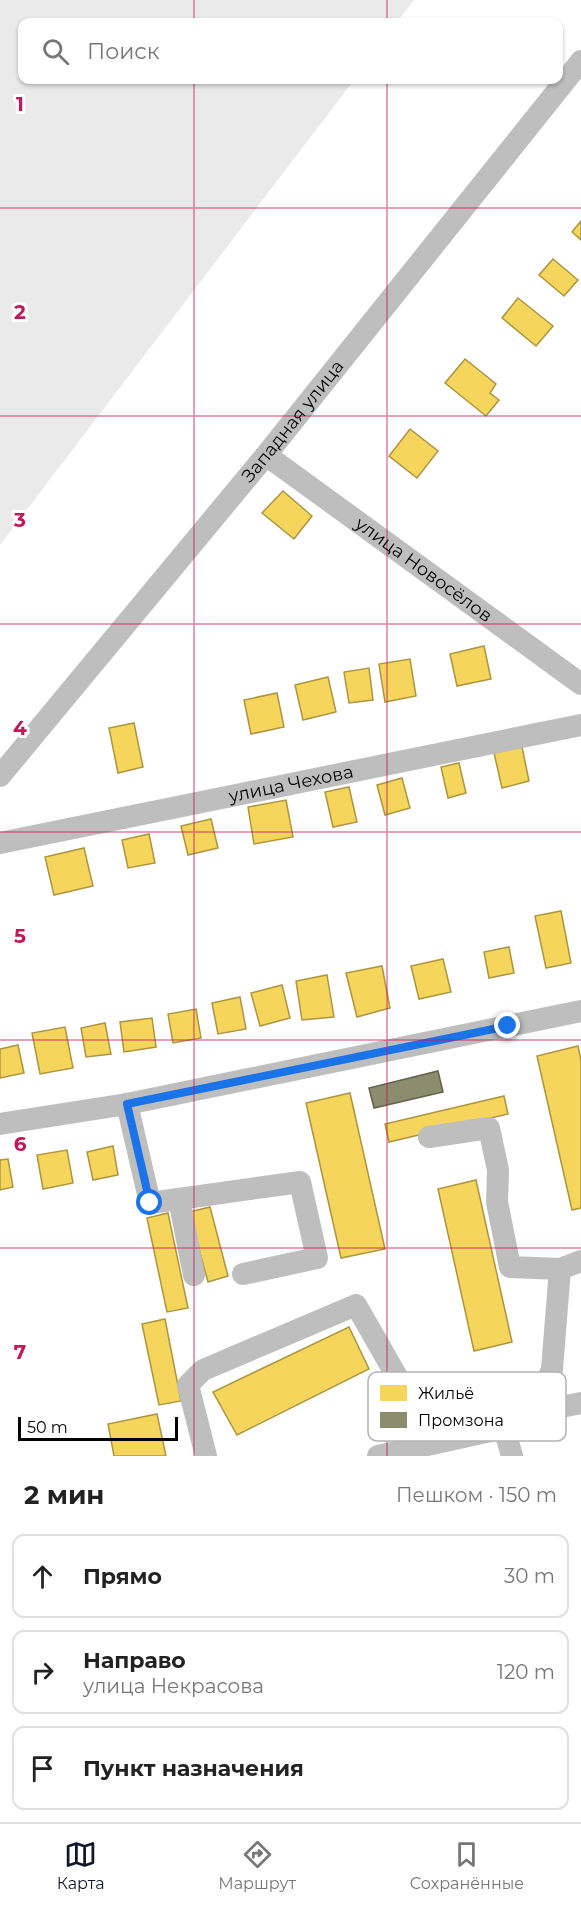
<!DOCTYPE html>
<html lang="ru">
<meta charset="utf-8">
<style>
body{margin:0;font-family:Montserrat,sans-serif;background:#f6f6f6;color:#222}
.scale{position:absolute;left:18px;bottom:15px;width:160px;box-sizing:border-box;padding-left:6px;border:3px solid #000;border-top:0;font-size:16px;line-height:21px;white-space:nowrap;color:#000;-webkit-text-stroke:4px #fff;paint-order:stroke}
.stop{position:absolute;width:18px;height:18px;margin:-14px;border:4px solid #1a73e8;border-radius:50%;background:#fff}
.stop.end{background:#1a73e8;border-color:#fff;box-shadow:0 2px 6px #0008}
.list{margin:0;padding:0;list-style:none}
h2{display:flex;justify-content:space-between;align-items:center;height:78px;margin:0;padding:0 24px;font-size:26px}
h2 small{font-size:20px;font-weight:400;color:#767676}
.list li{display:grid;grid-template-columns:39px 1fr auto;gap:18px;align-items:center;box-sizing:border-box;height:84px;margin:0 12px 12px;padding:0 12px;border:2px solid #e0e0e0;border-radius:12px}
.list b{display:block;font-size:22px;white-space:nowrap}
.list p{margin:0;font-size:20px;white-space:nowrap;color:#767676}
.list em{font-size:20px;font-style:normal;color:#767676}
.icon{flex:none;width:33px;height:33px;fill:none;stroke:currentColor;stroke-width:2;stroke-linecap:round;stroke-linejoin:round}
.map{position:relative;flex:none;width:581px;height:1456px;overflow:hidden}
.search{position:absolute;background:#fff;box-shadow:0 2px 4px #0004;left:18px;right:18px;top:18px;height:66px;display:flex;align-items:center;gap:15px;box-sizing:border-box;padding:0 21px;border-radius:12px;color:#767676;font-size:22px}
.sheet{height:366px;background:#fff}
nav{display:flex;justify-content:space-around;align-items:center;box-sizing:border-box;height:84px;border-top:2px solid #e0e0e0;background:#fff;font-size:16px;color:#767676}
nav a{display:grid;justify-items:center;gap:3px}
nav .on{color:#111827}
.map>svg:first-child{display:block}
.green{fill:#eaeaea}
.homes{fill:#f6d55c;stroke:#ac9540;stroke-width:1.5}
.industry{fill:#8c8c6e;stroke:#62624d;stroke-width:1.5}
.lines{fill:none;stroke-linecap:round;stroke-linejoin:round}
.minor{stroke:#bebebe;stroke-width:22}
.route{stroke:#1a73e8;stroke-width:8}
.grid{fill:none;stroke:#c2185b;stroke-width:1.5;stroke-opacity:0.55}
.labels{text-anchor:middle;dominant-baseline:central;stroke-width:6;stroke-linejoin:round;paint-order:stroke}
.street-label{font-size:18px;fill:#000;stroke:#fff}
.key{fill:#fff;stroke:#b2b2b2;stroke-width:1.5}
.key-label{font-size:16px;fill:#000}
.grid-label{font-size:20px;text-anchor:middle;font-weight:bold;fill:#c2185b;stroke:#fff;stroke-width:6;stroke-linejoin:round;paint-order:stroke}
</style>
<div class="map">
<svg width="581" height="1456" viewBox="0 0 581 1456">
<rect width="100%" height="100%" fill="#fff"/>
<path class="green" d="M0 0H414L397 22H22V80H354L0 545Z"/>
<g class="homes">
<path d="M581 221V240L572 232Z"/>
<path d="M553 259 578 280 564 296 539 275Z"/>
<path d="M518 298 553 326 536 346 502 318Z"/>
<path d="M465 359 496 384 490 393 499 400 486 416 445 383Z"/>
<path d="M410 429 438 451 417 478 389 456Z"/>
<path d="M283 491 312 516 294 539 262 513Z"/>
<path d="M484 646 491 679 457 686 450 654Z"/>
<path d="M410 659 416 696 385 702 379 664Z"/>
<path d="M369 668 373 700 349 703 344 672Z"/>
<path d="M328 677 336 712 303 720 295 685Z"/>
<path d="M277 693 284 727 251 734 244 700Z"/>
<path d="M134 723 143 767 118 773 109 728Z"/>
<path d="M522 747 529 781 502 788 494 753Z"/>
<path d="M459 763 466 793 448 798 441 767Z"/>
<path d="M402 778 410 808 385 815 377 785Z"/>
<path d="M349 787 357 822 333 827 325 792Z"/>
<path d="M286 800 293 837 254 844 248 807Z"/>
<path d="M211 819 218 848 188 855 181 826Z"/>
<path d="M149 834 155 863 128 868 122 840Z"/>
<path d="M84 848 93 886 54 895 45 857Z"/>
<path d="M561 911 571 963 546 968 535 916Z"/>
<path d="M509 947 514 973 489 978 484 952Z"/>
<path d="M443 959 451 992 419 999 411 966Z"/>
<path d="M382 966 390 1008 357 1017 346 973Z"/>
<path d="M327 975 334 1017 302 1020 296 981Z"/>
<path d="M282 985 290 1018 260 1026 251 993Z"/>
<path d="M240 997 246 1029 218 1034 212 1003Z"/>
<path d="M196 1009 201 1038 173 1043 168 1014Z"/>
<path d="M152 1018 156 1047 124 1052 120 1022Z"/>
<path d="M105 1023 111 1054 86 1057 81 1028Z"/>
<path d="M65 1027 73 1068 40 1074 32 1033Z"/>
<path d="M18 1045 24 1073 0 1078V1049Z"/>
<path d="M578 1046 581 1060V1208L572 1210 537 1056Z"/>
<path d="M350 1093 385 1249 341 1258 306 1103Z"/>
<path d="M504 1096 508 1114 389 1142 385 1124Z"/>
<path d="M113 1146 118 1175 93 1180 87 1152Z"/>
<path d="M67 1150 73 1183 43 1189 37 1155Z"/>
<path d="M8 1159 13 1187 0 1190V1160Z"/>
<path d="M476 1180 512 1342 474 1351 438 1189Z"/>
<path d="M210 1207 228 1276 208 1282 189 1212Z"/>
<path d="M168 1213 188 1308 167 1312 147 1218Z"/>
<path d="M165 1319 181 1401 159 1405 142 1324Z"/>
<path d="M349 1327 369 1369 237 1435 213 1392Z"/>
<path d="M157 1414 166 1456H114L108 1424Z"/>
</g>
<path class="industry" d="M438 1071 443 1092 374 1108 369 1088Z"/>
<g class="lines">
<g class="minor">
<path id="s1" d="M266 455 581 684"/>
<path id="s2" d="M0 776 266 455 581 61"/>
<path id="s3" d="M0 843 581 725"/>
<path d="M127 1104 150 1203 300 1182 317 1258 243 1274"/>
<path d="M0 1124 127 1104 581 1011"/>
<path d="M429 1137 489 1128 498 1170 497 1202 510 1267 560 1269"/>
<path d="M179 1199 194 1275"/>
<path d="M206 1456 188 1385 203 1370 356 1305 435 1443"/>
<path d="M378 1456 504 1428 561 1407 581 1403"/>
<path d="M512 1456 504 1428 539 1400 552 1369 560 1269 581 1261"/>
</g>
</g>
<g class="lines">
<path class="route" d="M150 1203 127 1104 508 1026"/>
</g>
<path class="grid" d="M194 0V22M387 0V22M194 80V1456M387 80V1456M0 208H581M0 416H581M0 624H581M0 832H581M0 1040H581M0 1248H581"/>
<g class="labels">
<g class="street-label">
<text stroke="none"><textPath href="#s2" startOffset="460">Западная улица</textPath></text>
<text stroke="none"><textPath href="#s1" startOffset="195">улица Новосёлов</textPath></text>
<text stroke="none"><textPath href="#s3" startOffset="297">улица Чехова</textPath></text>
</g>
</g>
<rect x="368" y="1372" width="198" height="69" rx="9" class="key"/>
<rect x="380" y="1385" width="27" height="16" fill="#f6d55c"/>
<rect x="380" y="1412" width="27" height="16" fill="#8c8c6e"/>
<g class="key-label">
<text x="418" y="1399">Жильё</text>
<text x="418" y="1426">Промзона</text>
</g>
<g class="grid-label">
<text x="20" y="111">1</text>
<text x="20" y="319">2</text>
<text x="20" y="527">3</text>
<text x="20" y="735">4</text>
<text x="20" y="943">5</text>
<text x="20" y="1151">6</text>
<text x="20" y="1359">7</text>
</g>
</svg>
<div class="scale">50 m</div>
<div class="stop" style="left:150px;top:1203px"></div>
<div class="stop end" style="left:508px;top:1026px"></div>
<div class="search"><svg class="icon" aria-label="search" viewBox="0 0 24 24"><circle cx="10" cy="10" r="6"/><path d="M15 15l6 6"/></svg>Поиск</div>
</div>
<section class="sheet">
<h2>2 мин<small>Пешком · 150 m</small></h2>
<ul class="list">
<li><svg class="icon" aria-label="ahead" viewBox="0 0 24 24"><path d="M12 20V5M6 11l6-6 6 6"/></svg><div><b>Прямо</b></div><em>30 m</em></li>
<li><svg class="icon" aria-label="right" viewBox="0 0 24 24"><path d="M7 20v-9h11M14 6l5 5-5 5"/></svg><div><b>Направо</b><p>улица Некрасова</p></div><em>120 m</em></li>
<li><svg class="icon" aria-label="arrive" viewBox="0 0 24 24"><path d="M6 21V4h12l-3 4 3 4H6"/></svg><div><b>Пункт назначения</b></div></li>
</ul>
</section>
<nav>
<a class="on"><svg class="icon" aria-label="map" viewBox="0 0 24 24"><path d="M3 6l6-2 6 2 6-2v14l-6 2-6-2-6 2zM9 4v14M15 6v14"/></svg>Карта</a>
<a><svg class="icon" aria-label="directions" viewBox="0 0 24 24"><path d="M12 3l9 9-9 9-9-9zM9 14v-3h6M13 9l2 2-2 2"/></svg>Маршрут</a>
<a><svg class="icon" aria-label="saved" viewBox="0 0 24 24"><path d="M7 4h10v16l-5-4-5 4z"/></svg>Сохранённые</a>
</nav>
